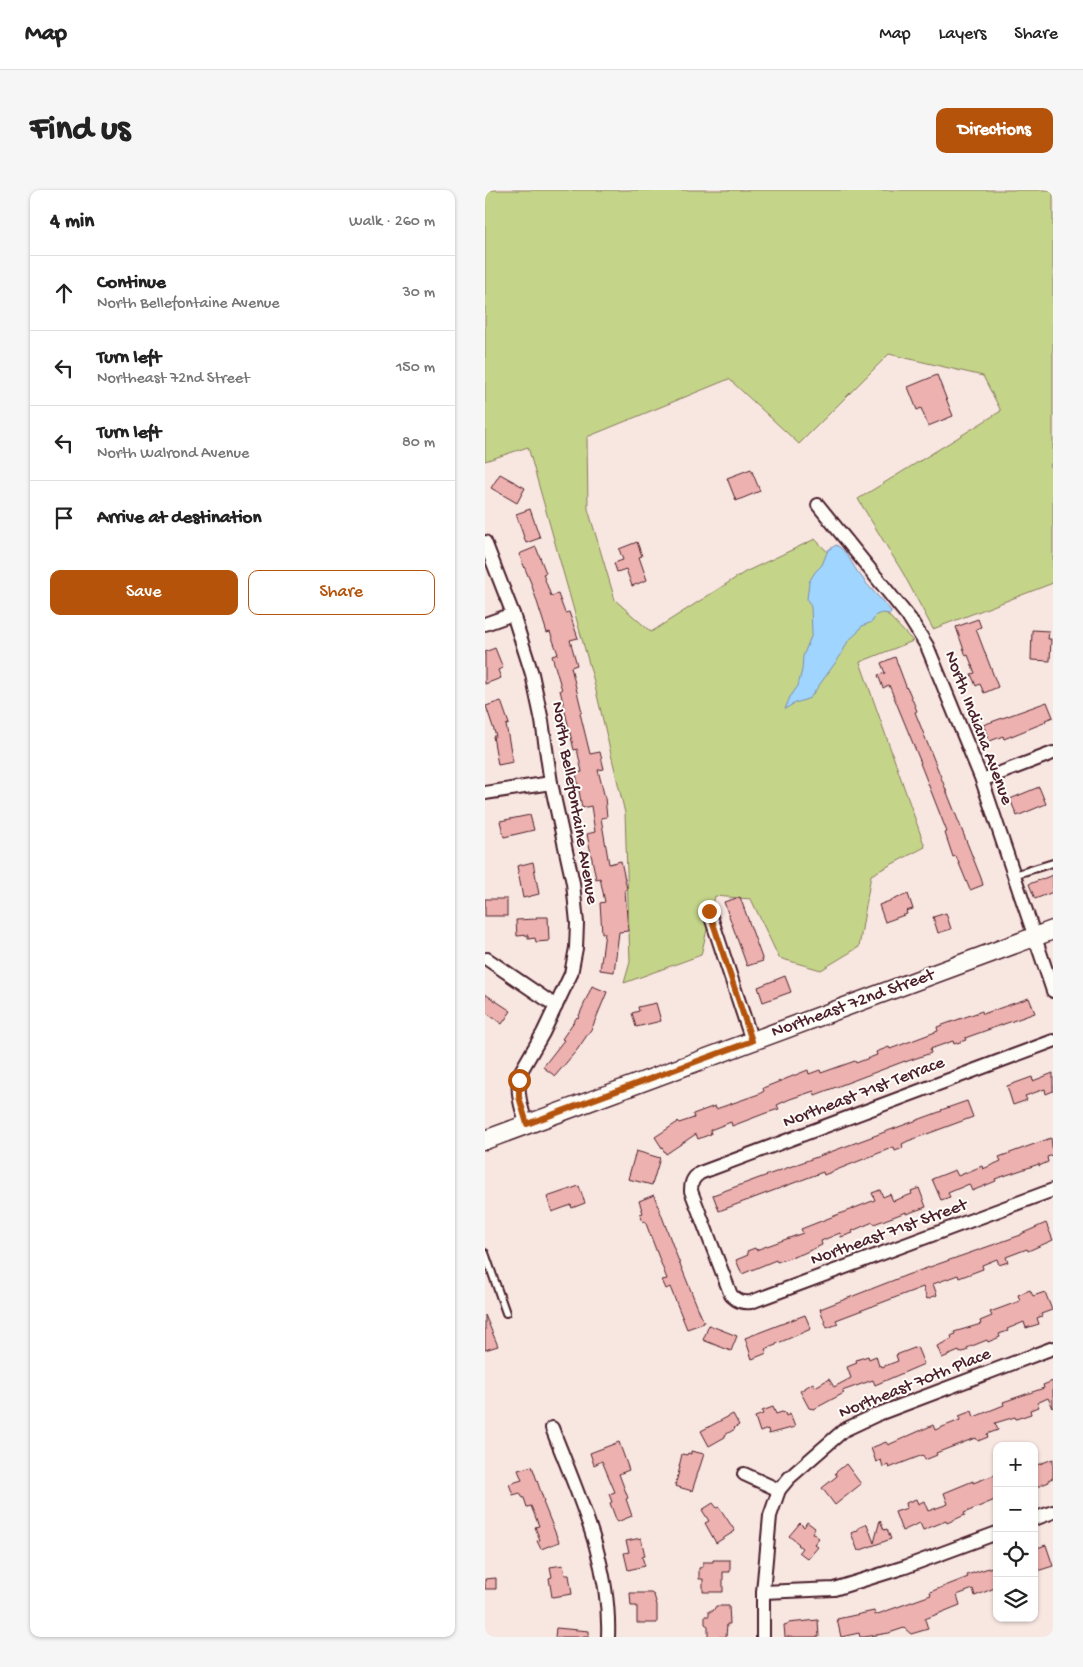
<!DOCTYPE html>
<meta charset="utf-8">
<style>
body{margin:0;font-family:"Gochi Hand",sans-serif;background:#f6f6f6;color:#222}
.controls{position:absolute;right:15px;bottom:15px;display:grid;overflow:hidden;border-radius:10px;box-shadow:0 1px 4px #0004}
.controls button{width:45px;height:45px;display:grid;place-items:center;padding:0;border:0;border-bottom:1px solid #e0e0e0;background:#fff;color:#222;font:25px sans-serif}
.stop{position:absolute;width:15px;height:15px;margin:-11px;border:4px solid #b45309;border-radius:50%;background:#fff}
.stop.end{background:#b45309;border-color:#fff;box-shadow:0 1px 5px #0008}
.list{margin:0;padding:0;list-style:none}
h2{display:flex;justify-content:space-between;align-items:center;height:65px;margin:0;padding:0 20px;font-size:21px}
h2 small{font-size:16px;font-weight:400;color:#767676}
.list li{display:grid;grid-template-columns:32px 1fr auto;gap:15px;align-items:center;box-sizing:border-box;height:75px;padding:0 20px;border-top:1px solid #e0e0e0}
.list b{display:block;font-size:19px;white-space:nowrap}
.list p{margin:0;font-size:16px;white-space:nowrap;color:#767676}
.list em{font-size:16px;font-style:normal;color:#767676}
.actions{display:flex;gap:10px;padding:15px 20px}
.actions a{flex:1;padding:11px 0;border:1px solid #b45309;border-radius:10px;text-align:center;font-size:18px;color:#b45309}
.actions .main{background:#b45309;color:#fff}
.icon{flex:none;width:28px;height:28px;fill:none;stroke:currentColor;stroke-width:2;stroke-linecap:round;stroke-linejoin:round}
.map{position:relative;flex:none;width:568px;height:1447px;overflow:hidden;border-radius:10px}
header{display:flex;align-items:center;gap:30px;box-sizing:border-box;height:70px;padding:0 25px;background:#fff;border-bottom:1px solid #e0e0e0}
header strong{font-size:24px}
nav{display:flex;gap:28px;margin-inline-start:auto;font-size:18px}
.intro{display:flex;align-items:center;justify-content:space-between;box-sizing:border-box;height:120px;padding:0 30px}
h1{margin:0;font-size:35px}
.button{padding:12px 22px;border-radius:10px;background:#b45309;color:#fff;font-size:18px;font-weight:700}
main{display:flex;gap:30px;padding:0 30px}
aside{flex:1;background:#fff;border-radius:10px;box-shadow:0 1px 4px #0004}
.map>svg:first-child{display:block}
.green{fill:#c4d58a;stroke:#877a5a}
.water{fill:#a0d5ff;stroke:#7e8caa}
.building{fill:#edb2af;stroke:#4a1f2b}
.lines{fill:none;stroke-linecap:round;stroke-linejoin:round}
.service-casing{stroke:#4a1f2b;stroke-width:10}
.minor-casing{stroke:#4a1f2b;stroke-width:16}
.secondary-casing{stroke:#4a1f2b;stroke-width:21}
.service{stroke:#fdfcf7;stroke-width:6}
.minor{stroke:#fdfcf7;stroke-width:12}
.secondary{stroke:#fdfcf7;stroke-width:18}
.route{stroke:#b45309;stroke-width:6}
.labels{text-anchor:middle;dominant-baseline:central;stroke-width:4;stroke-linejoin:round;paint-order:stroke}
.street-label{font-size:18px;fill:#4a1f2b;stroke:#fdfcf7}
</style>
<header>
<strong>Map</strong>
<nav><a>Map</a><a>Layers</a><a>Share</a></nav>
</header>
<div class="intro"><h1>Find us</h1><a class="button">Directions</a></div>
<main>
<aside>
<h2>4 min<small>Walk · 260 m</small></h2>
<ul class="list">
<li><svg class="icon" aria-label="ahead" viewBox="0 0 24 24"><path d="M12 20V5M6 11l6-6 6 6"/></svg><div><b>Continue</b><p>North Bellefontaine Avenue</p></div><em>30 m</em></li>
<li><svg class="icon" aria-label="left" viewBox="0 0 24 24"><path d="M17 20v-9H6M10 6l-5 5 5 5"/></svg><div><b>Turn left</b><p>Northeast 72nd Street</p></div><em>150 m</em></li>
<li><svg class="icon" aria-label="left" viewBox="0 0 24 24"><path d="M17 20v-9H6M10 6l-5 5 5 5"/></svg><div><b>Turn left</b><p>North Walrond Avenue</p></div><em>80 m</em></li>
<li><svg class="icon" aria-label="arrive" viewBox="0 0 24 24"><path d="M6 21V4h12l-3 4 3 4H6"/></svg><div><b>Arrive at destination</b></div></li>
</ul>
<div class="actions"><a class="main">Save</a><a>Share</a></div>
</aside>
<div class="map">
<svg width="568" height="1447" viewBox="0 0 568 1447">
<rect width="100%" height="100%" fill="#f8e6e1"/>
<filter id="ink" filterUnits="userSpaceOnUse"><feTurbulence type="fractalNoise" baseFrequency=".02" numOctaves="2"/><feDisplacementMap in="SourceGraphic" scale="10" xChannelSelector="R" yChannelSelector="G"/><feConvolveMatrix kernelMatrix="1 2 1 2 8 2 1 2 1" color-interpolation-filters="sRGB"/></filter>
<g filter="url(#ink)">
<path class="green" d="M0 0H568V271L565 275 568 283V393L448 439 418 383 373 309 516 221 498 186 404 164 314 254 244 189 102 247 103 319 130 410 166 442 260 382 330 349 428 451 375 472 440 657 386 685 374 757 336 780 294 768 266 709 230 706 216 765 139 793 145 772 140 623 108 488 43 257 0 271Z"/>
<path class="water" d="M351 355C363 361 367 376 375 385 384 398 396 409 406 421L405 424 397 423 391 425 387 432 377 436 372 443 363 451 356 465 325 508 308 514 300 519 305 507 313 496 317 480 318 466 327 444 326 417 322 409 324 392 330 382 337 375 343 360Z"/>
<g class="building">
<path d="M452 185 468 226 443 236 436 218 432 220 423 197Z"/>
<path d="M266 279 275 301 251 311 242 288Z"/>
<path d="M15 284 40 298 32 313 6 298Z"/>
<path d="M45 319 55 348 41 353 31 324Z"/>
<path d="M152 352 157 366 154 367 162 390 147 396 141 379 132 382 129 373 138 370 134 359Z"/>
<path d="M51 357 61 383 58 384 66 406 73 404 80 423 84 422 93 448 85 450 92 475 86 477 97 522 95 523 105 564 115 562 119 579 113 580 120 608 122 627 116 628 124 674 136 671 142 699 140 700 143 741 134 742 129 782 115 780 120 743H117L115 713 120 712 115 688 111 689 102 644 110 642 106 616 97 618 91 583 97 582 92 559 89 560 75 500H77L67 466 73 464 65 442 62 443 46 393 34 364Z"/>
<path d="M493 429 496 437 491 439 513 497 499 503 495 494 491 496 486 484 490 483 483 465 481 466 471 437Z"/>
<path d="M547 440 564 441 563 449H566L565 471 546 470Z"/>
<path d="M10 458 18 478 13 480 16 488 0 494V462Z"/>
<path d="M410 467 422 499H423L432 521 430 522 496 688 498 695 485 700 471 666 468 667 460 643 462 642 435 573H436L404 495 398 498 393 485 400 483 396 473Z"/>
<path d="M16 511 24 534 21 535 28 572 13 575 8 546H11L1 516Z"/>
<path d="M562 512 568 527 560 530 561 532 519 549 518 546 505 551 498 535Z"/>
<path d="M554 597 561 614 532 626 525 609Z"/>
<path d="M45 625 49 640 19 647 15 631Z"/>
<path d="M48 672 54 704 38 708 32 676Z"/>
<path d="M568 685V702L550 709 544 694Z"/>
<path d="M423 704 428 719 421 721 422 724 400 732 394 715Z"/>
<path d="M255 707 278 771 262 776 239 712Z"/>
<rect x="0" y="709" width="22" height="17"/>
<path d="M461 723 466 739 453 743 448 727Z"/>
<path d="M51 727H63L64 751 51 752 50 748 43 749V745L32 746 31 730 51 729Z"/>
<path d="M300 786 306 802 278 812 273 797Z"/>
<path d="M107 796 122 802 107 838 92 860 70 886 58 877 79 850 77 849 92 827 93 828Z"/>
<path d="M0 804 26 821 17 834 0 822Z"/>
<path d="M544 808 550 823 480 848 481 850 469 854 468 851 445 859 446 863 420 872V871L330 905 329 901 305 909 292 915 294 919 281 923 247 936 246 932 225 940 226 944 213 949 211 944 181 964 170 947 193 932 194 933 209 928 208 924 230 916 231 919 274 904 279 901 278 898 323 880 324 884 335 880 336 883 370 871 371 873 392 865 391 862 404 857 405 859 453 841 452 837 497 821 498 824Z"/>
<path d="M171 813 176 831 151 837 147 823 154 821 153 817Z"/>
<path d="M568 883V901L561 904 560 899 540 906 542 910 528 915 522 896 547 887 548 891Z"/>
<path d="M482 911 488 927 423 951 417 954 418 958 410 961 409 957 339 985 338 982 234 1021 228 1005 457 921 456 920Z"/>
<path d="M566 948 568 965 562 967 563 972 554 976V974L510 989 511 991 487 1001 484 994 463 1003 465 1007 456 1010 447 989 470 980 473 986 497 976 498 979 516 971 514 967Z"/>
<path d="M151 961 175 968 167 995 143 989Z"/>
<path d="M94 996 100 1013 87 1018 86 1015 67 1022 62 1007Z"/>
<path d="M434 998 441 1017 421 1024V1022L389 1034 388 1032 367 1041 368 1043 356 1047 355 1043 336 1051 337 1055 317 1064 292 1072 291 1070 257 1084 251 1070 263 1065 262 1061 270 1058 271 1060 318 1043 316 1039 390 1010 387 1003 395 1000 398 1007 405 1004 408 1011 427 1004 426 1001Z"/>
<path d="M169 1005 191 1064 219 1133 202 1139 185 1097 181 1099 177 1090 182 1089 160 1031 158 1032 155 1024 158 1023 154 1011Z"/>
<path d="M561 1033 568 1050 543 1061 542 1059 521 1067 523 1072 514 1075 512 1069 497 1075 498 1079 474 1088 473 1085 448 1094 452 1105 442 1109 438 1097 351 1130 353 1134 342 1138 335 1119 422 1085 536 1045V1044Z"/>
<path d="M545 1100 548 1106 560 1102 567 1120 556 1124 557 1126 552 1128 554 1134 541 1138 539 1132 522 1139 523 1141 514 1144 515 1147 503 1152 502 1150 482 1158 483 1160 475 1163 474 1161 457 1168 452 1156 467 1149 466 1146 470 1144 469 1142 496 1134 495 1131 507 1126 505 1122 535 1111 533 1105Z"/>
<path d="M0 1125 13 1156 0 1160Z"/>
<path d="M320 1125 326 1139 291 1154V1155L280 1159 282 1163 267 1169 260 1148Z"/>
<path d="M224 1135 252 1146 246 1161 218 1150Z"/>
<path d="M432 1157 439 1174 390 1195 388 1190 357 1201 359 1203 329 1219 324 1218 315 1201 328 1193 330 1197 344 1189 349 1197 366 1188 362 1177 372 1173 371 1170 383 1166 384 1169 391 1166 394 1176 396 1175 397 1177 413 1171 411 1165Z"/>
<path d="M568 1191V1218L563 1208 552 1213 554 1217 545 1220 546 1224 531 1229 530 1227 510 1233 513 1240 502 1244 503 1247 493 1251 491 1248 485 1250 451 1263 452 1265 440 1270 438 1265 404 1278 403 1275 398 1277 396 1270 391 1272 386 1258 401 1252 403 1255 448 1235 450 1240 475 1230 474 1226 487 1221 489 1227 519 1215 518 1212 559 1198 558 1195Z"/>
<path d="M288 1217 291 1224 297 1222 300 1223 301 1226 305 1224 310 1237 284 1244 283 1239 275 1242 270 1227 278 1224 277 1221Z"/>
<path d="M248 1224 254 1235 249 1238 250 1239 240 1245V1247L224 1256 216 1241Z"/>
<path d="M134 1252 144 1280 134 1284 143 1308 141 1309 147 1326 132 1332 125 1313 127 1312 124 1304 130 1302 117 1271 109 1275 105 1263Z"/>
<path d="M206 1261 219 1264 207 1301 190 1296 195 1277H194L197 1264 202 1265 203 1263 206 1264Z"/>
<path d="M568 1269V1288L563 1290 564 1292 549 1298V1276Z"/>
<path d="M361 1274 376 1294 350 1315 337 1298 352 1286 350 1283Z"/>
<path d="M47 1276 59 1311 58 1312 74 1352 56 1359 52 1351 55 1350 50 1337 54 1336 46 1316 42 1317 39 1308 37 1307 35 1303 28 1305 24 1294 37 1290 33 1280Z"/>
<path d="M512 1284V1309L479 1323 480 1325 462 1333 461 1331 438 1340 435 1333 417 1341 410 1322 422 1318 421 1313 431 1309 433 1314 439 1311 443 1321 463 1314 459 1303 488 1291V1293Z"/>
<path d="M228 1313 232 1318 234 1317 250 1341 231 1353 220 1333 224 1331 217 1320Z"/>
<path d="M395 1330 399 1340 402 1339 406 1349 373 1361 366 1343 373 1340V1338L382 1334 389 1353Z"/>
<path d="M322 1332 330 1338 327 1343 334 1348 329 1354 333 1357 323 1369 314 1362 317 1358 313 1355 314 1354 304 1346 315 1333 319 1337Z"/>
<path d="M156 1348 160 1366 157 1367 160 1376 143 1380 139 1363 144 1362 141 1351Z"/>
<path d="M561 1355 568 1376 549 1382V1359Z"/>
<path d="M228 1370H245V1382H238V1402H218V1389H214V1378L218 1377V1372H228Z"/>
<path d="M78 1375 80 1385H84L87 1404 67 1407 64 1388 67 1387 65 1377Z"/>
<path d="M507 1377 508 1380 512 1378V1397L490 1406 488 1399 472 1405 475 1415 440 1429 443 1439 426 1444 419 1438 404 1443 379 1447H375L374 1443 356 1447 352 1429 389 1421 390 1425 446 1405 445 1402 483 1387 482 1385Z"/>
<path d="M11 1388V1399H0V1389Z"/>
<path d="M145 1403H166L169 1405 172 1415V1433H152V1416H146Z"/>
<path d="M231 1416H244L245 1434H242L241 1447H223V1436L220 1434V1426H224V1421H228Z"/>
<path d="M333 1430 334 1447H300L299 1435 303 1434V1433Z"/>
<path d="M71 1438 104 1441V1447H70Z"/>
</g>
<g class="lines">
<g class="service-casing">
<g id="service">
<path d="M529 685 568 673"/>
<path d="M0 1063 21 1123"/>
</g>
</g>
<g class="minor-casing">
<g id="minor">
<path d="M333 315 425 429 442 456 497 590 568 801"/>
<path d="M0 352 28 424 47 484 57 531 66 593 88 693 92 733 91 758 86 784 58 843 35 883C31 901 36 918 42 935"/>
<path d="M0 434 28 424"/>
<path d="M497 590 568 563"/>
<path d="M0 603 66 593"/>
<path d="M224 721 267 851"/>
<path d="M2 769 71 816"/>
<path d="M568 851 215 983C208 988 206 992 206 1001L246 1105C252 1111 257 1113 266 1112L568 1000"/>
<path d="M67 1238C93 1305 126 1373 123 1447"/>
<path d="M259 1284 294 1300"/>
<path d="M549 1329 568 1322"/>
<path d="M278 1402 349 1399 420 1377 512 1343"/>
<path d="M278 1447V1402L285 1326 294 1300 304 1288 359 1240 391 1225 568 1158"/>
</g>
</g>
<g class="secondary-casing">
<path id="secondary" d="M0 950 568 740"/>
</g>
<use href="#service" class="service"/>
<use href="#minor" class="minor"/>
<use href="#secondary" class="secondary"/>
</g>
</g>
<g class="lines" filter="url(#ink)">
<path class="route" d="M34 890V907L42 934 267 851 224 721"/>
</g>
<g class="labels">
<g class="street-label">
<text transform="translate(493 538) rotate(69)">North Indiana Avenue</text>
<text transform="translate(89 613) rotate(80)">North Bellefontaine Avenue</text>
<text transform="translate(368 814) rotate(-20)">Northeast 72nd Street</text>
<text transform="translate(379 903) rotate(-21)">Northeast 71st Terrace</text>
<text transform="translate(404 1043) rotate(-20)">Northeast 71st Street</text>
<text transform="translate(430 1194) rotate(-22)">Northeast 70th Place</text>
</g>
</g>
</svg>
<div class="controls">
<button>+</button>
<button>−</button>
<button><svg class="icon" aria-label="locate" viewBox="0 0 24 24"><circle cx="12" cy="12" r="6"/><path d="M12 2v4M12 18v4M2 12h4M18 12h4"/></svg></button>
<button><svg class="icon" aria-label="layers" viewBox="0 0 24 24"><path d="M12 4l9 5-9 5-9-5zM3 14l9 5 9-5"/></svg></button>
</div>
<div class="stop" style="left:34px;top:890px"></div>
<div class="stop end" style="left:224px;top:721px"></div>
</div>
</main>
